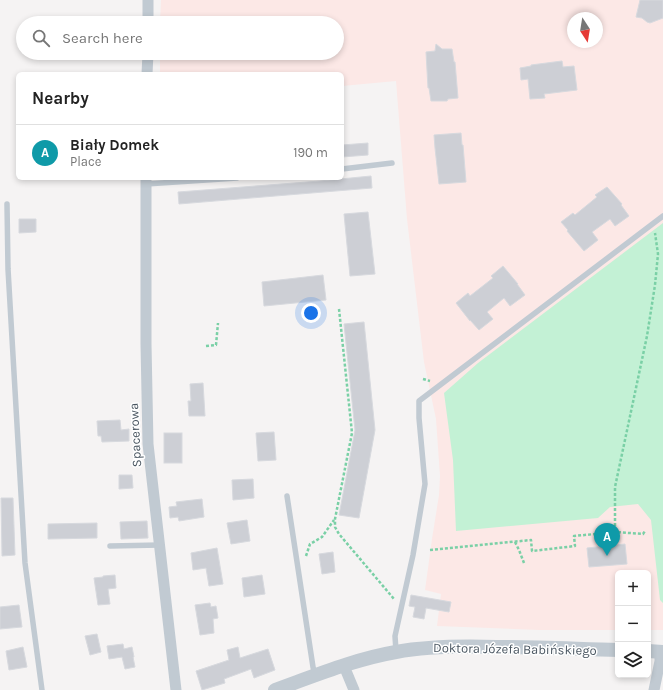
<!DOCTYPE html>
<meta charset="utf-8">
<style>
body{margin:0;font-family:Karla,sans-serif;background:#f2f2f2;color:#222}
.controls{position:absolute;right:12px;bottom:12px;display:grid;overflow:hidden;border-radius:6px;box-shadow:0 2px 6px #0003}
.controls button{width:36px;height:36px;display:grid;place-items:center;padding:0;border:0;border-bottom:1px solid #e0e0e0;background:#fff;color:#222;font:20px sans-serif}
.compass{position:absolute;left:567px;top:12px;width:36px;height:36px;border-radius:50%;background:#fff;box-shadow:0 2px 6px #0003;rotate:168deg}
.you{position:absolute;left:311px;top:313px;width:14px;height:14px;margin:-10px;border:3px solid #fff;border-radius:50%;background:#1a73e8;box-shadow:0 0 0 6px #1a73e833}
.badge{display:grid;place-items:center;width:26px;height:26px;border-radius:50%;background:#d93025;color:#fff;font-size:13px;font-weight:700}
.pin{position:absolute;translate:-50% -33px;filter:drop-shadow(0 1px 2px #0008)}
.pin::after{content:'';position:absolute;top:21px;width:14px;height:12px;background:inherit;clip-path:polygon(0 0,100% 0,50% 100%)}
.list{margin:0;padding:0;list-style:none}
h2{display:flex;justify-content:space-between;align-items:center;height:52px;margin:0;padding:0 16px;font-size:17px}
h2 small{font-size:13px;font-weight:400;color:#767676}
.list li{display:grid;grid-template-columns:26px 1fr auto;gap:12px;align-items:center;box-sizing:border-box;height:56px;padding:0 16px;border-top:1px solid #e0e0e0}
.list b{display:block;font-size:15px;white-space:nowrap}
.list p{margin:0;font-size:13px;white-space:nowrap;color:#767676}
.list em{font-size:13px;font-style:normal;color:#767676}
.icon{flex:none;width:22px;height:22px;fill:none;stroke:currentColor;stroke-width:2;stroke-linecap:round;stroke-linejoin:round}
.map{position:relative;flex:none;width:663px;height:690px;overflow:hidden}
.search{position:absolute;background:#fff;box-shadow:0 2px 6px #0003;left:16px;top:16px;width:328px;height:44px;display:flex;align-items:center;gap:10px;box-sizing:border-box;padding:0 14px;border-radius:22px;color:#767676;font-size:15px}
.panel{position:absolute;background:#fff;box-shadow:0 2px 6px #0003;left:16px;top:72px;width:328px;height:108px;border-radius:6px}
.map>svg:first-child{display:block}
.medical{fill:#fce8e6;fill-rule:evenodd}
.green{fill:#c3f1d5}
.building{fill:#cdcfd5;stroke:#d7d9de}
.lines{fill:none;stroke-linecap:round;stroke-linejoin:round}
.path{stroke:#7ad0a6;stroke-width:2.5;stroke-dasharray:3 2;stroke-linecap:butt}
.service{stroke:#c1cad2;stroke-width:5.5}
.minor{stroke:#c1cad2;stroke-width:11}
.tertiary{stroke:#c1cad2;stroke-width:14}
.labels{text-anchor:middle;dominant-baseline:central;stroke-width:3;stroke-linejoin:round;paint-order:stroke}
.street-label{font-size:13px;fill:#4a5661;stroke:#fff}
</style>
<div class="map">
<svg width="663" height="690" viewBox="0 0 663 690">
<rect width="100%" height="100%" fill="#f5f3f3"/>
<path class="medical" d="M161 0H663V630H648V573H618V630H539L437 626 441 594 425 590 432 539 439 495 440 476 436 419 424 362 407 219 396 81 342 86V74H160V53H337V23H160ZM573 18H597V42H573Z"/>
<path class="green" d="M663 223V603L660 600 651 520 638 504 610 507 598 518 456 531 453 460 444 393 478 363Z"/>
<g class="building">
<path d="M640 0H663V18L650 23 647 22 642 18 636 17Z"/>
<path d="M436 44 442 49H452L454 62H455L458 98 448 99 447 101H431L429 88H428L426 52 435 51Z"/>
<path d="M562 61 563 67 574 66 577 90 544 94 545 98 530 99 528 79 521 80 520 68 531 66V65Z"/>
<path d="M461 133 462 145H463L466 182 439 184 435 148 434 135Z"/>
<path d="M368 143V155L342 157V145Z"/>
<path d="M371 176 372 188 179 204 178 192 320 181Z"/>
<path d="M607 187 622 204 621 205 629 216 615 226 610 219 592 232 598 240 584 251 567 231 568 230 561 222 573 213 575 215 597 197 595 195Z"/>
<path d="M368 212 375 274 350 276 344 214Z"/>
<path d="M19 219H36V232L19 233Z"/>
<path d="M503 266 518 284H517L525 295 510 306 504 298 487 312 493 319 479 330 470 320V321L456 303 468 293 470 296 493 278 491 276Z"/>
<path d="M323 275 326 300 264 306 262 282Z"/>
<path d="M364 322 375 430 359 518 339 515 355 430 344 324Z"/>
<path d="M203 383 205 416H189L188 401H191L190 384Z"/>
<path d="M120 420 121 430 129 429V441L102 442 101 436H98L97 421Z"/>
<path d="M274 432 276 460 258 461 256 433Z"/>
<rect x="164" y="433" width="18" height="30"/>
<path d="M119 475H132L133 488 119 489Z"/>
<path d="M253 479 254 498 233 500 232 480Z"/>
<path d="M1 498H13L15 555 2 556Z"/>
<path d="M202 499 204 517 179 521 178 517 170 518 169 507 177 506 176 502Z"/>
<path d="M247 520 250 541 231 544 227 523Z"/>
<path d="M147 521 148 538 121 539 120 522Z"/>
<path d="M97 523V538L48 539V524Z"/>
<path d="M625 544 627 564 589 567 587 548Z"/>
<path d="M217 548 223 584 209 586 206 568 193 570 191 553Z"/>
<path d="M333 552 335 572 322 574 319 554Z"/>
<path d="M115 575 116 588 108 589 110 604 98 605 94 578 103 577V576Z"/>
<path d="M262 575 265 594 244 597 242 578Z"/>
<path d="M411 595 451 602 449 612 426 608 424 619 413 617 415 607 409 606Z"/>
<path d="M210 603 211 607 216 606 218 618 213 619 214 633 200 635 195 605Z"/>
<path d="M19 605 22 627 0 629V607Z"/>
<path d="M97 634 101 652 90 655 85 636Z"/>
<path d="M123 644 124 649 132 647 134 657H133L135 667 125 669 122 657 109 659 107 646Z"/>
<path d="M23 647 27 667 9 670 6 651Z"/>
<path d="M238 647 240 658 268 649 275 670 254 678 251 669 224 679 225 683 202 690 196 671 229 660 227 650Z"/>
</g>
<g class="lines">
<g class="path">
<path d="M339 309 352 433 335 519V527L339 534 394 599"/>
<path d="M206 346 216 345 218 323"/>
<path d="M423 379 430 381"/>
<path d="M615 526V487L647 336 655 285 658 254 655 233"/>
<path d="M515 542 519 550 524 563"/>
<path d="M430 550 531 540 532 551 575 546 574 536 616 532 643 534 645 531"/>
<path d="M306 556 310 544 322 537 334 520"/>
</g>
<g class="service">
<path d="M342 169 392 163"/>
<path d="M146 184 237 178"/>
<path d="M7 204 8 269 25 563 42 690"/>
<path d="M287 496 313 667 315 675"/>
<path d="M110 546 160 545"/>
<path d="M396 651 395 636 413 555 425 484 419 418V401L663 216"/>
</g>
<g class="minor">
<path d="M148 23V0"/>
<path d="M147 74 148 53"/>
<path d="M146 178V344L148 444 176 690"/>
<path d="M344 666 354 690"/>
<path d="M654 690 660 661V652"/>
</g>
<g class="tertiary">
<path d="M648 651 663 652"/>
<path d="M275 690C314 676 355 659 396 652 429 646 463 646 496 647 537 647 577 649 618 650"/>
</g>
</g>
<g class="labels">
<g class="street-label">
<text transform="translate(135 435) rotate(-93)">Spacerowa</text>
<text transform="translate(515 649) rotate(1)">Doktora Józefa Babińskiego</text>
</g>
</g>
</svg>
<div class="controls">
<button>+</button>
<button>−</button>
<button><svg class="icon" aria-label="layers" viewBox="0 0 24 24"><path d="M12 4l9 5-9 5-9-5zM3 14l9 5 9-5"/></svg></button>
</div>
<svg class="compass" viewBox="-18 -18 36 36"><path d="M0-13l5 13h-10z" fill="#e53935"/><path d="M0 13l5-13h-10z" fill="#767676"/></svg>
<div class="you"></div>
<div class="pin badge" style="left:607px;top:556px;background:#0f9aa8">A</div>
<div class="search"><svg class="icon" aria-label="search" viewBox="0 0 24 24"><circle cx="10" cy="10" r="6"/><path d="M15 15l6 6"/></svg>Search here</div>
<section class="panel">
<h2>Nearby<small></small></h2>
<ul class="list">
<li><span class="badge" style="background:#0f9aa8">A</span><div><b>Biały Domek</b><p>Place</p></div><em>190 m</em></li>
</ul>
</section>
</div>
